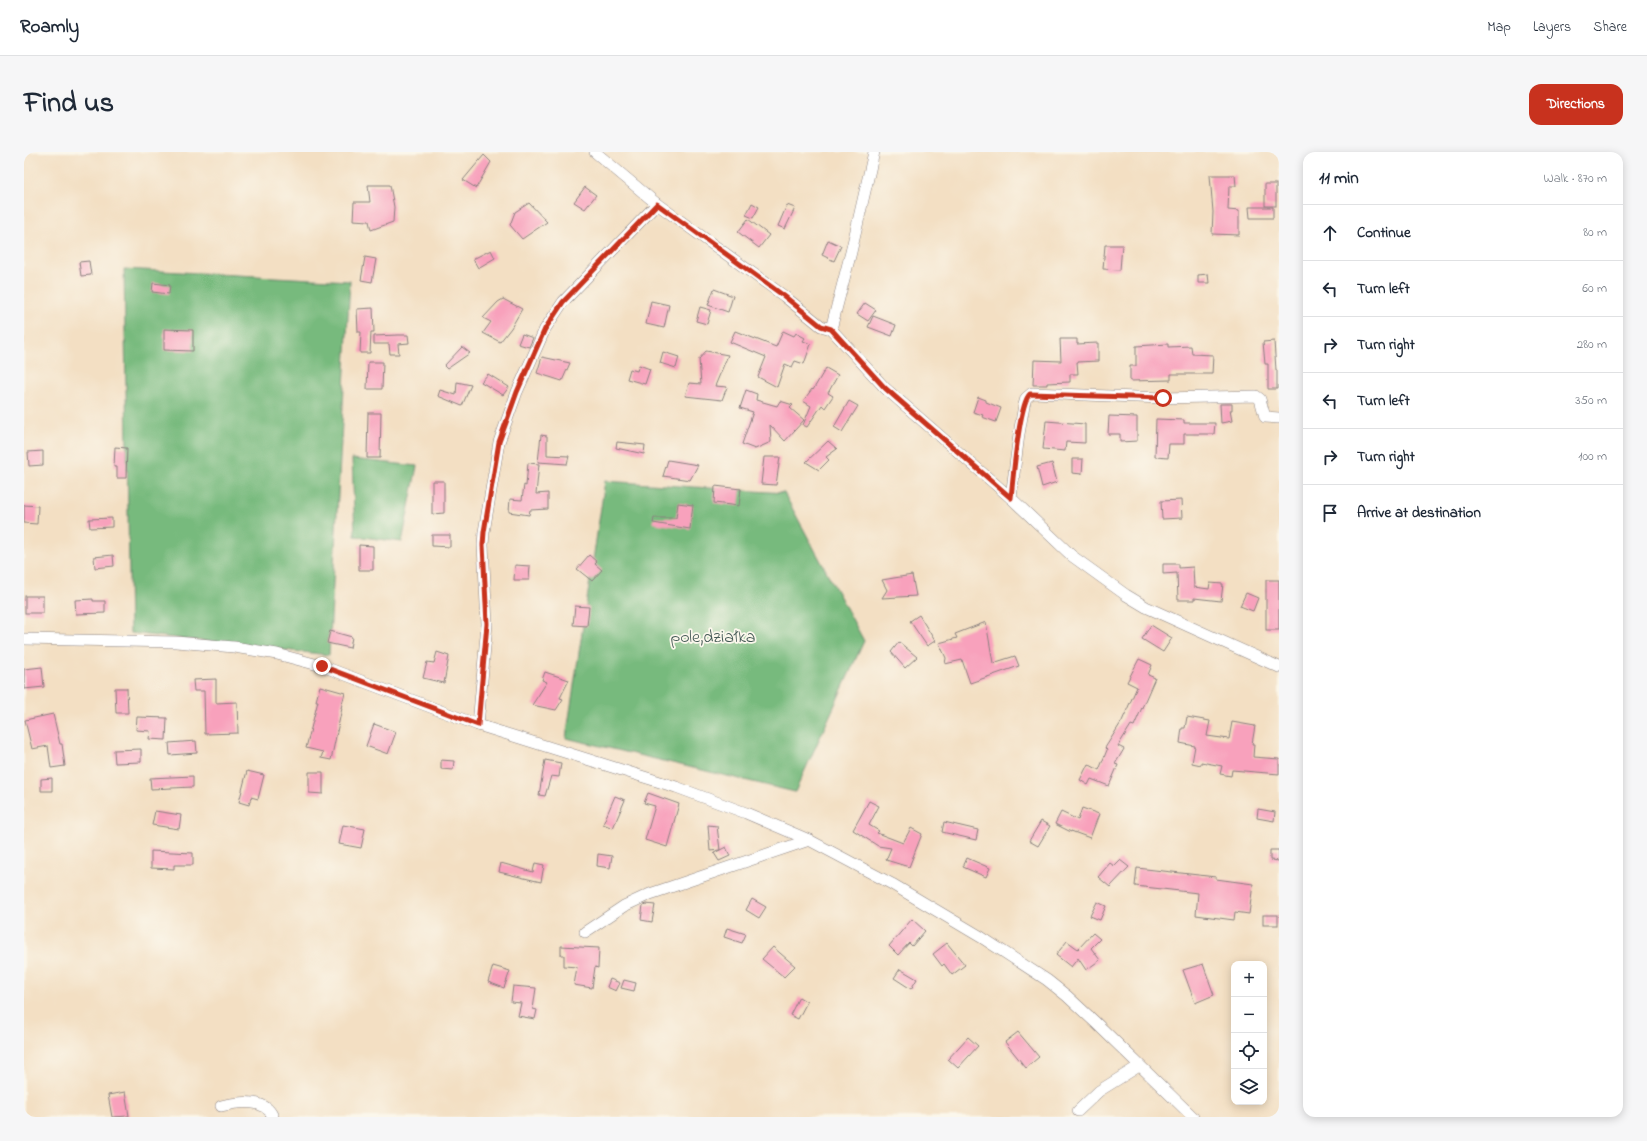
<!DOCTYPE html>
<meta charset="utf-8">
<style>
body{margin:0;font-family:"Indie Flower",sans-serif;background:#f6f6f7;color:#1f2937}
.controls{position:absolute;right:12px;bottom:12px;display:grid;overflow:hidden;border-radius:8px;box-shadow:0 2px 10px #0003}
.controls button{width:36px;height:36px;display:grid;place-items:center;padding:0;border:0;border-bottom:1px solid #e0e1e3;background:#fff;color:#1f2937;font:20px sans-serif}
.stop{position:absolute;width:12px;height:12px;margin:-9px;border:3px solid #c8321e;border-radius:50%;background:#fff}
.stop.end{background:#c8321e;border-color:#fff;box-shadow:0 1px 4px #0008}
.list{margin:0;padding:0;list-style:none}
h2{display:flex;justify-content:space-between;align-items:center;height:52px;margin:0;padding:0 16px;font-size:17px}
h2 small{font-size:13px;font-weight:400;color:#747a83}
.list li{display:grid;grid-template-columns:26px 1fr auto;gap:12px;align-items:center;box-sizing:border-box;height:56px;padding:0 16px;border-top:1px solid #e0e1e3}
.list b{display:block;font-size:15px;white-space:nowrap}
.list em{font-size:13px;font-style:normal;color:#747a83}
.icon{flex:none;width:22px;height:22px;fill:none;stroke:currentColor;stroke-width:2;stroke-linecap:round;stroke-linejoin:round}
.map{position:relative;flex:none;width:1255px;height:965px;overflow:hidden;border-radius:12px}
header{display:flex;align-items:center;gap:24px;box-sizing:border-box;height:56px;padding:0 20px;background:#fff;border-bottom:1px solid #e0e1e3}
header strong{font-size:19px}
nav{display:flex;gap:22px;margin-inline-start:auto;font-size:14px}
.intro{display:flex;align-items:center;justify-content:space-between;box-sizing:border-box;height:96px;padding:0 24px}
h1{margin:0;font-size:28px}
.button{padding:10px 18px;border-radius:12px;background:#c8321e;color:#fff;font-size:14px;font-weight:700}
main{display:flex;gap:24px;padding:0 24px}
aside{flex:1;background:#fff;border-radius:12px;box-shadow:0 2px 10px #0003}
.map>svg:first-child{display:block}
.forest{fill:#77ba7d;stroke:#4c6e5c}
.building{fill:#f8a1bc}
.lines{fill:none;stroke-linecap:round;stroke-linejoin:round}
.minor-casing{stroke:#8a807f;stroke-width:12}
.minor{stroke:#fff;stroke-width:11}
.route{stroke:#c8321e;stroke-width:5}
.labels{text-anchor:middle;dominant-baseline:central;stroke-width:3.5;stroke-linejoin:round;paint-order:stroke}
.park-label{font-size:18px;fill:#445955;stroke:#fbf7ec}
</style>
<header>
<strong>Roamly</strong>
<nav><a>Map</a><a>Layers</a><a>Share</a></nav>
</header>
<div class="intro"><h1>Find us</h1><a class="button">Directions</a></div>
<main>
<div class="map">
<svg width="1255" height="965" viewBox="0 0 1255 965">
<rect width="100%" height="100%" fill="#fbf7ec"/>
<filter id="ink" filterUnits="userSpaceOnUse"><feTurbulence type="fractalNoise" baseFrequency=".025" numOctaves="2"/><feDisplacementMap in="SourceGraphic" scale="8" xChannelSelector="R" yChannelSelector="G"/><feConvolveMatrix kernelMatrix="1 2 1 2 8 2 1 2 1" color-interpolation-filters="sRGB"/></filter>
<filter id="wash" filterUnits="userSpaceOnUse"><feTurbulence type="fractalNoise" baseFrequency=".012" numOctaves="4" result="noise"/><feDisplacementMap in="SourceGraphic" scale="16" xChannelSelector="R" yChannelSelector="G"/><feGaussianBlur stdDeviation="0.9" result="paint"/><feColorMatrix in="noise" values="0 0 0 0 0 0 0 0 0 0 0 0 0 0 0 0 0 1.4 0 .05"/><feComposite in="paint" operator="in"/></filter>
<g filter="url(#wash)">
<rect width="100%" height="100%" fill="#f3dfc3"/>
<g class="forest">
<path d="M100 117 326 129 305 503 106 481Z"/>
<path d="M328 307 393 314 378 390 331 384Z"/>
<path d="M581 329 760 341 840 489 771 640 542 586Z"/>
</g>
<g id="blocks">
<g class="building">
<path d="M460 3 467 10 452 36 439 28Z"/>
<path d="M1186 23H1211L1212 34H1205L1204 58 1215 59V83L1188 82 1189 60Z"/>
<rect x="1241" y="32" width="11" height="22"/>
<path d="M344 33H366L370 55 369 70 347 78 345 69 329 68 330 50H346Z"/>
<path d="M561 35 572 43 561 57 550 50Z"/>
<path d="M505 51 523 70 498 87 486 73 491 60Z"/>
<path d="M728 51 735 55 729 66 722 63Z"/>
<path d="M763 53 771 56 761 77 754 74Z"/>
<path d="M1225 55H1249V66H1226Z"/>
<path d="M724 67 745 83 735 96 714 80Z"/>
<path d="M804 88 817 94 810 109 798 103Z"/>
<path d="M1081 93H1098L1096 118 1079 117Z"/>
<path d="M467 98 471 106 454 116 449 107Z"/>
<path d="M341 105 352 107 348 130 337 128Z"/>
<path d="M65 109 67 123 57 124 55 110Z"/>
<path d="M1184 122 1185 131H1174V123Z"/>
<path d="M129 131 146 133 145 142 128 140Z"/>
<path d="M690 137 709 144 704 160 684 153Z"/>
<path d="M479 147 498 157 487 176 476 190 459 181 467 170 459 166 474 150Z"/>
<path d="M627 149 645 153 640 176 622 172Z"/>
<path d="M841 151 852 158 844 169 833 162Z"/>
<path d="M676 155 687 158 683 172 672 169Z"/>
<path d="M349 156 350 180H347L346 201H336L337 180H334L333 157Z"/>
<path d="M849 164 872 173 868 184 844 175Z"/>
<path d="M140 177 169 178V199L140 198Z"/>
<path d="M711 179 752 195 759 179 770 184 772 181 781 186 779 189 787 192 780 212 771 209 768 215 761 212 753 235 734 225 742 205 706 190Z"/>
<path d="M498 182 509 186 505 195 494 192Z"/>
<path d="M374 183H384L385 191 374 192 375 202H366L365 192H350V184Z"/>
<path d="M1036 187H1053V192L1074 191V209L1053 210 1054 222H1046V230L1023 231V233H1009L1010 208 1037 209Z"/>
<path d="M1250 189 1252 218H1253V237H1244V212H1241L1239 190Z"/>
<path d="M1144 192V195L1167 194 1168 202 1189 203 1188 222H1147V228L1106 229V214H1112V194Z"/>
<path d="M438 195 446 201 423 217 420 214Z"/>
<path d="M682 199 704 203 691 234 703 235 698 248 661 244 665 231 677 232 675 207Z"/>
<path d="M639 200 655 205 652 216 636 211Z"/>
<path d="M518 205 546 211 538 229 513 221Z"/>
<path d="M344 210H359L358 237H343Z"/>
<path d="M615 213 626 217 621 232 603 227 606 217 613 219Z"/>
<path d="M802 216 814 223 804 241 809 244 801 256 798 253 783 275 779 273 787 254 779 249 788 237 789 238Z"/>
<path d="M464 222 485 235 479 243 457 230Z"/>
<path d="M433 230 447 233 438 254 414 244 416 238 432 243Z"/>
<path d="M722 238 733 242 732 248 753 254 756 249 769 253 766 256 780 268 761 289 746 273 747 290 731 297 718 292 729 260 716 256Z"/>
<path d="M954 245 962 248V250L977 256 972 270 958 265 959 263 949 260Z"/>
<path d="M825 249 834 254 818 280 810 275Z"/>
<path d="M1196 252H1208V258H1206L1208 269 1197 271Z"/>
<path d="M344 261H357L356 306H343Z"/>
<path d="M1085 264 1113 265V289L1096 290V282H1084Z"/>
<path d="M1132 267 1160 268V271H1191L1190 282H1160V292H1145L1144 306 1131 305Z"/>
<path d="M1022 269 1061 272V291L1042 290 1041 299 1019 297Z"/>
<path d="M517 283 523 284V303L545 304 543 312 514 310Z"/>
<path d="M804 289 813 297 802 305 805 308 795 318 782 310Z"/>
<path d="M593 290 621 293 620 302 592 296Z"/>
<path d="M91 295 103 296 102 326H93V315H90Z"/>
<path d="M19 299V313L5 314 4 300Z"/>
<path d="M740 305H756L752 333 737 332Z"/>
<path d="M1048 307H1059L1058 322 1048 321Z"/>
<path d="M644 308 674 313 666 328 639 324Z"/>
<path d="M504 311 515 312 512 342 524 341V357L506 358 505 363 485 360 486 347 498 348 500 333 502 334Z"/>
<path d="M1028 311 1033 330 1018 335 1013 315Z"/>
<path d="M408 329H420V361L408 362Z"/>
<path d="M691 334 717 337 715 354 690 351Z"/>
<path d="M1157 348 1158 366 1138 367 1137 349Z"/>
<path d="M654 351 669 353 666 377 629 371 630 366H652Z"/>
<path d="M0 353 14 354 13 372 0 371Z"/>
<path d="M88 366V375L66 376 65 367Z"/>
<path d="M408 383H426V395L408 394Z"/>
<path d="M335 393 349 394V418H335Z"/>
<path d="M89 403 90 414 71 416 70 405Z"/>
<path d="M565 403 573 410 571 412 578 418 568 429 553 417Z"/>
<path d="M1139 412H1155V416L1169 415 1170 435 1185 437 1186 431 1199 432 1197 449 1170 446V448H1154L1153 421 1139 422Z"/>
<path d="M491 413 506 414 505 428H490Z"/>
<path d="M888 423 892 444 858 446 863 438 858 428Z"/>
<rect x="1242" y="428" width="13" height="50"/>
<path d="M1222 441 1234 446 1229 459 1216 454Z"/>
<rect x="1" y="444" width="18" height="17"/>
<path d="M69 447V449H81V461L52 462 51 448Z"/>
<path d="M551 454 565 455 563 474 549 473Z"/>
<path d="M895 463 911 489 903 494 886 469Z"/>
<path d="M962 470 969 511 991 504 995 514 946 531 938 508 921 512 922 506 915 491 933 486 931 482Z"/>
<path d="M1127 473 1148 486 1139 500 1118 487Z"/>
<path d="M306 479 328 485 326 496 303 491Z"/>
<path d="M875 490 893 505 881 516 867 500Z"/>
<path d="M413 500 425 504 420 531 399 526 403 510 410 511Z"/>
<path d="M1115 507 1128 513 1124 523 1131 526 1110 574 1107 573 1094 594 1100 597 1091 612 1094 613 1085 634 1067 627 1064 633 1056 628 1064 612 1075 618 1083 598 1081 596 1098 569 1113 535 1103 530Z"/>
<path d="M18 515 20 535 0 537V517Z"/>
<path d="M521 520 545 528 536 546 539 547 532 558 508 553 523 530 518 528Z"/>
<path d="M192 527V551L213 550 214 581 181 582 180 539H170L169 528Z"/>
<path d="M296 534 321 541 317 556H318L307 608 297 606 299 600 282 596 294 549H292Z"/>
<path d="M91 536H103L104 561H92Z"/>
<path d="M29 562 36 592H38L41 614 27 616 24 594 8 597 1 568Z"/>
<path d="M113 565 143 566 142 588 125 587 126 579 112 578Z"/>
<path d="M1163 565 1186 569 1183 584 1205 587 1208 570 1231 574 1228 592H1230L1229 605 1255 607V622L1208 618 1207 624 1196 622 1198 614 1177 610V613L1168 611 1171 594 1156 591 1158 576H1161Z"/>
<path d="M350 572 372 580 364 602 342 594Z"/>
<path d="M172 589 173 601 146 603 145 591Z"/>
<path d="M117 597V610L91 611 90 598Z"/>
<path d="M417 608 430 609 429 618 417 617Z"/>
<path d="M521 608 537 611 535 625 527 624 521 644 515 643Z"/>
<path d="M223 619 240 623 234 647 227 645 225 653 215 650Z"/>
<path d="M285 620H299V642L285 641Z"/>
<path d="M169 624V635L127 637 126 626Z"/>
<path d="M28 626V639H17V627Z"/>
<path d="M624 641 655 652 643 695 621 688 631 654 620 651Z"/>
<path d="M591 644 601 648 589 676 579 672Z"/>
<path d="M845 649 855 654 845 673 855 679 853 681 879 691 887 676 898 682 885 715 862 708 867 696 854 694 829 678Z"/>
<path d="M1058 656 1075 662 1066 686 1047 679V680L1031 672 1037 660 1054 668Z"/>
<path d="M1234 657 1251 660 1250 669 1233 666Z"/>
<path d="M131 659 157 663 155 677 128 673Z"/>
<path d="M1017 669 1026 674 1014 694 1005 689Z"/>
<path d="M920 670 954 678 952 688 918 680Z"/>
<path d="M319 673 341 677 337 696 315 692Z"/>
<path d="M684 673 693 674 696 698 686 699Z"/>
<path d="M702 695 706 704 695 709 690 701Z"/>
<path d="M1246 698H1255V709L1246 708Z"/>
<path d="M127 699 169 701V713H150V717L127 716Z"/>
<path d="M574 702 588 704 586 716 573 714Z"/>
<path d="M943 706 966 716 962 725 939 715Z"/>
<path d="M1096 708 1105 715 1086 735 1074 725 1086 711 1090 714Z"/>
<path d="M477 711 509 720 511 711 520 713 517 730 475 720Z"/>
<path d="M1113 716 1192 725V727L1229 732 1225 762 1211 760 1210 768 1172 763 1174 741 1111 734Z"/>
<path d="M728 747 742 755 735 766 722 758Z"/>
<path d="M1073 750 1082 754 1076 768 1066 764Z"/>
<path d="M622 752 631 753 628 770 617 768 619 753Z"/>
<rect x="1239" y="763" width="15" height="10"/>
<path d="M888 767 901 779 888 794 885 791 874 803 865 794Z"/>
<path d="M703 776 722 782 718 791 700 785Z"/>
<path d="M1069 781 1076 787 1067 796 1076 808 1062 818 1054 806 1047 815 1032 803 1043 789 1054 797Z"/>
<path d="M923 791 941 813 928 823 920 812 918 814 909 802Z"/>
<path d="M537 794 575 796 574 816 571 815 568 836 550 833 553 815 540 814V803H537Z"/>
<path d="M749 795 771 814 760 825 738 807Z"/>
<path d="M1179 812 1190 843 1171 851 1159 818Z"/>
<path d="M469 814 486 819 480 836 464 830Z"/>
<path d="M876 817 893 827 887 837 870 826Z"/>
<path d="M586 827 596 831 592 839 583 835Z"/>
<path d="M600 828 612 831 610 839 597 836Z"/>
<path d="M489 834 512 836 509 857 513 858 511 867 494 864 497 851 487 850Z"/>
<path d="M775 845 783 850 774 867 766 863Z"/>
<path d="M994 880 1015 905 1002 916 981 890Z"/>
<path d="M944 885 954 894 934 916 924 907Z"/>
<path d="M101 940 105 964 88 965 84 943Z"/>
</g>
</g>
</g>
<g filter="url(#ink)">
<use href="#blocks" fill-opacity="0" stroke="#8a807f" stroke-width="1"/>
<g class="lines">
<g class="minor-casing">
<g id="minor">
<path d="M571 0 633 52 760 144 797 174 807 177 861 236 987 346 1048 404 1102 443 1122 455 1255 515"/>
<path d="M807 177 827 100 850 0"/>
<path d="M987 346 995 282 1000 253 1002 246 1008 241 1139 246 1232 244 1236 247 1241 265 1255 266"/>
<path d="M0 487 152 490 210 495 253 502 298 514 454 573 652 635 722 661 785 688 868 732 957 785 1023 828 1043 844 1071 870 1169 965"/>
<path d="M454 573 463 472 459 393 460 380 475 290 493 240 521 177 539 150 633 52"/>
<path d="M561 780 600 754 626 742 785 688"/>
<path d="M197 954C213 950 241 945 249 965"/>
<path d="M1054 959 1075 939 1115 914"/>
</g>
</g>
<use href="#minor" class="minor"/>
</g>
</g>
<g class="lines" filter="url(#ink)">
<path class="route" d="M298 514 454 573 463 472 459 393 460 380 475 290 493 240 521 177 539 150 633 52 760 144 797 174 807 177 861 236 987 346C989 327 995 251 1006 242L1139 246"/>
</g>
<g class="labels">
<g class="park-label">
<text x="689" y="486">pole,działka</text>
</g>
</g>
</svg>
<div class="controls">
<button>+</button>
<button>−</button>
<button><svg class="icon" aria-label="locate" viewBox="0 0 24 24"><circle cx="12" cy="12" r="6"/><path d="M12 2v4M12 18v4M2 12h4M18 12h4"/></svg></button>
<button><svg class="icon" aria-label="layers" viewBox="0 0 24 24"><path d="M12 4l9 5-9 5-9-5zM3 14l9 5 9-5"/></svg></button>
</div>
<div class="stop" style="left:1139px;top:246px"></div>
<div class="stop end" style="left:298px;top:514px"></div>
</div>
<aside>
<h2>11 min<small>Walk · 870 m</small></h2>
<ul class="list">
<li><svg class="icon" aria-label="ahead" viewBox="0 0 24 24"><path d="M12 20V5M6 11l6-6 6 6"/></svg><div><b>Continue</b></div><em>80 m</em></li>
<li><svg class="icon" aria-label="left" viewBox="0 0 24 24"><path d="M17 20v-9H6M10 6l-5 5 5 5"/></svg><div><b>Turn left</b></div><em>60 m</em></li>
<li><svg class="icon" aria-label="right" viewBox="0 0 24 24"><path d="M7 20v-9h11M14 6l5 5-5 5"/></svg><div><b>Turn right</b></div><em>280 m</em></li>
<li><svg class="icon" aria-label="left" viewBox="0 0 24 24"><path d="M17 20v-9H6M10 6l-5 5 5 5"/></svg><div><b>Turn left</b></div><em>350 m</em></li>
<li><svg class="icon" aria-label="right" viewBox="0 0 24 24"><path d="M7 20v-9h11M14 6l5 5-5 5"/></svg><div><b>Turn right</b></div><em>100 m</em></li>
<li><svg class="icon" aria-label="arrive" viewBox="0 0 24 24"><path d="M6 21V4h12l-3 4 3 4H6"/></svg><div><b>Arrive at destination</b></div></li>
</ul>
</aside>
</main>
